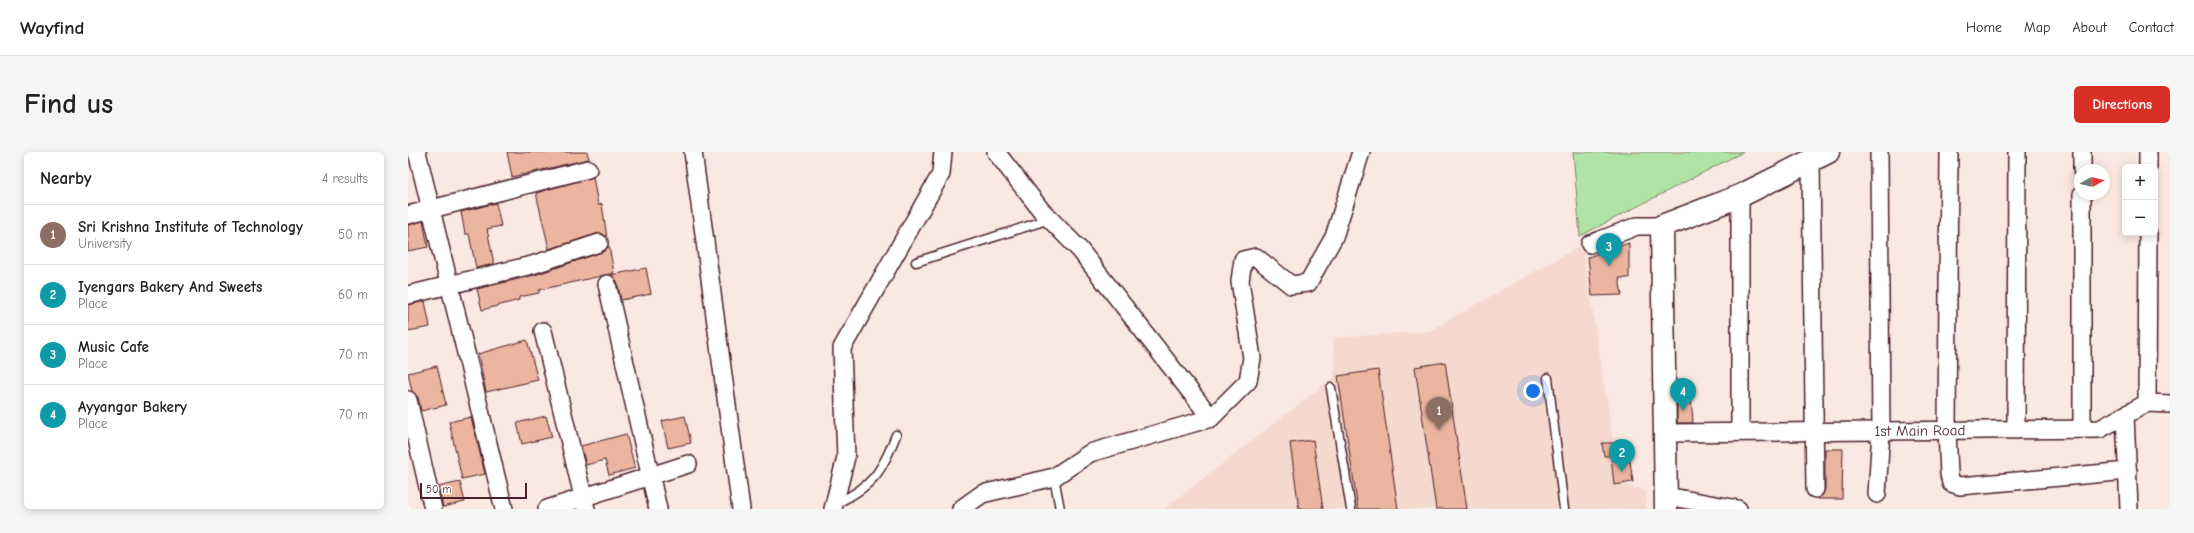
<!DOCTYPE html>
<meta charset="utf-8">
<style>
body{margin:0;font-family:"Comic Neue",sans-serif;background:#f6f6f6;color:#222}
.controls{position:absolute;right:12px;top:12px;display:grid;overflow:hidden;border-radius:6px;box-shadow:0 2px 10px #0003}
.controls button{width:36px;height:36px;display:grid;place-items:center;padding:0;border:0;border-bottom:1px solid #e0e0e0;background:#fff;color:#222;font:20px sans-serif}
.compass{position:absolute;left:1666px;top:12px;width:36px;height:36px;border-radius:50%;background:#fff;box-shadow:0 2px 10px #0003;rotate:82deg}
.scale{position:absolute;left:12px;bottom:10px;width:107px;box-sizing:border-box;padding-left:4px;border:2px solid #4a1f2b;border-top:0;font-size:11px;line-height:14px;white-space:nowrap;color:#4a1f2b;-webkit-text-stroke:3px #fff;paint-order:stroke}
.you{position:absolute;left:1125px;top:239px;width:14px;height:14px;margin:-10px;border:3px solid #fff;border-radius:50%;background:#1a73e8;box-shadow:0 0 0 6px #1a73e833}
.badge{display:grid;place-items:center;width:26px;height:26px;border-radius:50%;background:#d93025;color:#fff;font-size:13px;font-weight:700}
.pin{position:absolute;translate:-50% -33px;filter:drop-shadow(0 1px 2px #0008)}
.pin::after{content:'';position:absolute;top:21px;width:14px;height:12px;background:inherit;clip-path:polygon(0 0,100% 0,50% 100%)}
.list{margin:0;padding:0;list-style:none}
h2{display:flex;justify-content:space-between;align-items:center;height:52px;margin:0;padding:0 16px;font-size:17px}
h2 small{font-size:13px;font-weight:400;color:#767676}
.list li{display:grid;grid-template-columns:26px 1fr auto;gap:12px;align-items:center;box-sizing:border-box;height:60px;padding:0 16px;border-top:1px solid #e0e0e0}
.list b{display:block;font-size:15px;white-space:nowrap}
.list p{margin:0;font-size:13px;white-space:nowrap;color:#767676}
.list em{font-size:13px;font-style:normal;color:#767676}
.map{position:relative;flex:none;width:1762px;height:357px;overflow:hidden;border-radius:6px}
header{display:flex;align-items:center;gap:24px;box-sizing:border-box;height:56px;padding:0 20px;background:#fff;border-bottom:1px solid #e0e0e0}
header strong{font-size:19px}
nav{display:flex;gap:22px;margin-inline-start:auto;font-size:14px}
.intro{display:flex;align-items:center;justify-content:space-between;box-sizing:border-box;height:96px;padding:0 24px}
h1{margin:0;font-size:28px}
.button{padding:10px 18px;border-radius:6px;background:#d93025;color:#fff;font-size:14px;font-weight:700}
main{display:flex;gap:24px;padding:0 24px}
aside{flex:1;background:#fff;border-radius:6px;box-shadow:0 2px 10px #0003}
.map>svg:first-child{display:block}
.built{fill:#f5d9ce}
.green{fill:#afe4a6;stroke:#7c8268}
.building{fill:#ebb59f;stroke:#4a1f2b}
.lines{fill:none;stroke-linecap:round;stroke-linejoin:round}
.lane-casing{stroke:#4a1f2b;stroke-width:11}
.street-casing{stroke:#4a1f2b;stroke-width:20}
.secondary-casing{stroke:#4a1f2b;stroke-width:25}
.lane{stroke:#fff;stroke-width:8}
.street{stroke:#fff;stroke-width:17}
.secondary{stroke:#fff;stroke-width:22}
.labels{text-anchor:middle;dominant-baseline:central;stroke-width:3;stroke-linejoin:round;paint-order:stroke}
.street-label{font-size:15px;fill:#4a1f2b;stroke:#fff}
</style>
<header>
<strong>Wayfind</strong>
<nav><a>Home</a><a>Map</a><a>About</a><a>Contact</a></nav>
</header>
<div class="intro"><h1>Find us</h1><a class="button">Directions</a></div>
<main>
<aside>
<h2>Nearby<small>4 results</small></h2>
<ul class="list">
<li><span class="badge" style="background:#8d6e63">1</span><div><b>Sri Krishna Institute of Technology</b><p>University</p></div><em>50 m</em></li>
<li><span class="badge" style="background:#0f9aa8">2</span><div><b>Iyengars Bakery And Sweets</b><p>Place</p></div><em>60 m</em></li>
<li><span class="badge" style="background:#0f9aa8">3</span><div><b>Music Cafe</b><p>Place</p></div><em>70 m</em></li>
<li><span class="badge" style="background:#0f9aa8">4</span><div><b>Ayyangar Bakery</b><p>Place</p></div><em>70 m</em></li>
</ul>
</aside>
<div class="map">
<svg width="1762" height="357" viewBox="0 0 1762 357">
<rect width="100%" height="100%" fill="#f9e9e2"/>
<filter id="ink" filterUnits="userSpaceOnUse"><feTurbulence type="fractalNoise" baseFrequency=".025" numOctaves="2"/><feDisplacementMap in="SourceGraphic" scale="8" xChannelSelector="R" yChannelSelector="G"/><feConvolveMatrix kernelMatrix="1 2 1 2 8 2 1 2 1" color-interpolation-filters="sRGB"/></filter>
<g filter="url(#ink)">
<path class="built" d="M1174 93 1212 331 1238 339V357H756L926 225 925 186 1021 179Z"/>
<path class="green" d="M1165 0H1335L1172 84Z"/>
<g class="building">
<path d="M99 0H179L181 7 104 25Z"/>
<path d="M185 25 190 53 194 52 199 86 193 81 188 82 141 97 128 41Z"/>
<path d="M88 51 93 74 79 77 86 112 68 116 61 82H57L53 60Z"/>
<path d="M15 69 20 95 0 99V73Z"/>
<path d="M1221 91V126H1211L1214 143 1184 144 1180 105Z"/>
<path d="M201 94 206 121 131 138V141L111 145V148L74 158 69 137 127 123 194 100Z"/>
<path d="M238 116 243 142 213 148 209 129 203 123Z"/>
<path d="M17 149 22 175 0 179V153Z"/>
<path d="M119 188 130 228 78 240 70 202Z"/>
<path d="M1037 210 1059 357H1028L1007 215Z"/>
<path d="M29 214 38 253 13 259 10 245 4 239 0 221Z"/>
<path d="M970 218 990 357H950L930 224Z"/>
<path d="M1269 244H1283L1285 271H1269Z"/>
<path d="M138 264 144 285 114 292 109 271Z"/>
<path d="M277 264 283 291 260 296 254 269Z"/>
<path d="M63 265 77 322 54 327 41 270Z"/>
<path d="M218 282 227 316 201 323 197 308 178 313 173 294Z"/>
<path d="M905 288 915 357H891L882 291Z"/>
<path d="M1194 291H1214L1217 309H1222L1225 330 1206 333 1203 304H1196Z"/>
<path d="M1417 297H1435L1434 347H1410L1415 342 1417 337Z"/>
<path d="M52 330 57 350 35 355 30 335Z"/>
</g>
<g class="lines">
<g class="lane-casing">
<g id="lane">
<path d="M508 110 642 67"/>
<path d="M1140 226 1156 357"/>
<path d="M923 236 943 357"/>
<path d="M646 325 652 357"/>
<path d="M427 352C464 335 474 320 488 283"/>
</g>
</g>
<g class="street-casing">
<g id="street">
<path d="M9 0 96 357"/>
<path d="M285 0 333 357"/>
<path d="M588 0 633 58 672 98 803 266"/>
<path d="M1541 0 1539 278 1541 322 1543 331 1552 334 1720 319"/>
<path d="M1674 0V18"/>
<path d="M1403 9 1407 337"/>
<path d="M1740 15V0"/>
<path d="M1674 42V277"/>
<path d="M1332 44V280"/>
<path d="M0 63 180 17"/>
<path d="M1182 92 1229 74H1254"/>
<path d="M199 132 250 357"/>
<path d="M0 143 124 113 191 91"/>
<path d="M135 179 178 357"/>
<path d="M0 248 25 357"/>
<path d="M1739 251 1740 81"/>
<path d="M1717 263 1721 357"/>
<path d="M1608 278 1609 0"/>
<path id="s1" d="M1256 281 1692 277 1739 251 1762 252"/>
<path d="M1469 342 1473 279 1471 0"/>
<path d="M1258 344 1330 357"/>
<path d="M139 357 280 312"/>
<path d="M425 357 438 305 434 196 533 22 535 0"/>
<path d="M553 357 574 342 646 325 682 301 803 266 840 229 844 206 832 129 835 108 848 105 883 133 900 131 926 85 953 0"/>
</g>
</g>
<g class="secondary-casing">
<path id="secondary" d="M1258 357 1254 74 1332 44 1420 0"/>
</g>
<use href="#lane" class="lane"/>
<use href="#street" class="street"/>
<use href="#secondary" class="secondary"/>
</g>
</g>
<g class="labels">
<g class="street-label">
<text stroke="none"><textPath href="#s1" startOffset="256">1st Main Road</textPath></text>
</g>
</g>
</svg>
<div class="controls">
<button>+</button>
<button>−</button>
</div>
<svg class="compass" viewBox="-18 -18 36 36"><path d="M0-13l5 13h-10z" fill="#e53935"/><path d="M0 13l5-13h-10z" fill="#767676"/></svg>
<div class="scale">50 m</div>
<div class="you"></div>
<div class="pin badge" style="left:1031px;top:278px;background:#8d6e63">1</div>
<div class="pin badge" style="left:1214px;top:320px;background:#0f9aa8">2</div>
<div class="pin badge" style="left:1201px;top:114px;background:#0f9aa8">3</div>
<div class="pin badge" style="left:1275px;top:259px;background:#0f9aa8">4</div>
</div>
</main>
